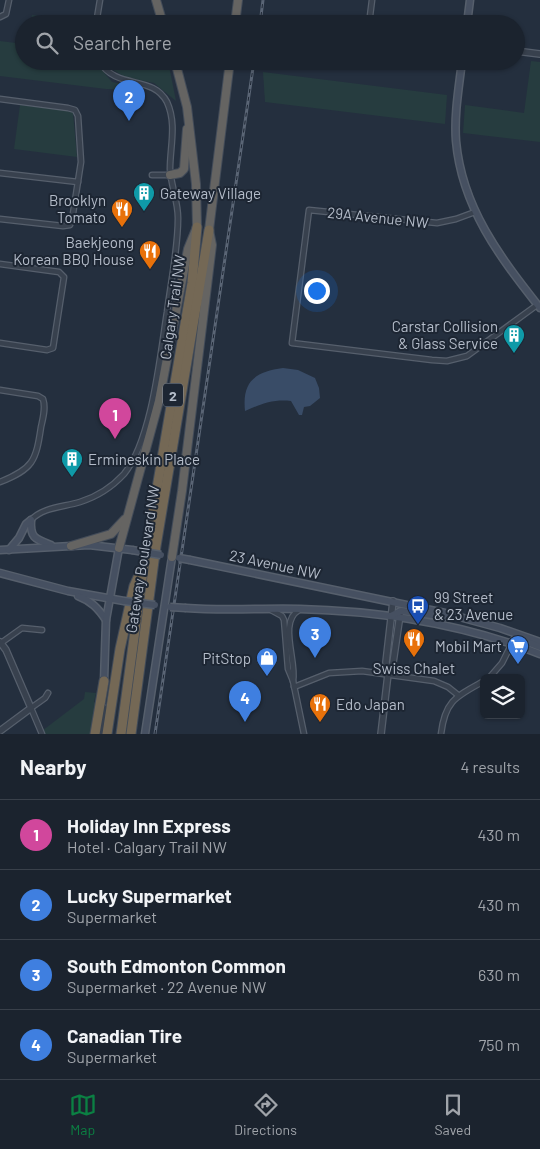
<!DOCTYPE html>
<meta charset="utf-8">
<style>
body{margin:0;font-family:Barlow,sans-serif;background:#242b36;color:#f1f3f6}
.controls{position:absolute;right:15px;bottom:15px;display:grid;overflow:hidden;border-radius:8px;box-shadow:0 1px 4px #0004}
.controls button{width:45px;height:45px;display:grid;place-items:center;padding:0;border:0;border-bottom:1px solid #39404a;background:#1b232e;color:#f1f3f6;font:25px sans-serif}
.you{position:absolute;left:316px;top:290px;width:18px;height:18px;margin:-12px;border:4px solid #fff;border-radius:50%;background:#1a73e8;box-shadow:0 0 0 8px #1a73e833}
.badge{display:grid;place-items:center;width:32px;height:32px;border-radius:50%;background:#0b8043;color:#fff;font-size:16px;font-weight:700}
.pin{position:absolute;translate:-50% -41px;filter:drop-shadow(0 1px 2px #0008)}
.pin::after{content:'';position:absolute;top:26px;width:18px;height:15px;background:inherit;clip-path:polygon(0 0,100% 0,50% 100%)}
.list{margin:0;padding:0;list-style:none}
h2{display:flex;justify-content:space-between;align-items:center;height:65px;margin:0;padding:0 20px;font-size:21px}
h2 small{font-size:16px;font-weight:400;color:#a0a4aa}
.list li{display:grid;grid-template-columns:32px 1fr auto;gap:15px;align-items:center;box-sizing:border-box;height:70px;padding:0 20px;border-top:1px solid #39404a}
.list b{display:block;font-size:19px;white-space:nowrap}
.list p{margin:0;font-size:16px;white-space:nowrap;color:#a0a4aa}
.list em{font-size:16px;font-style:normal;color:#a0a4aa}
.icon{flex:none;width:28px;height:28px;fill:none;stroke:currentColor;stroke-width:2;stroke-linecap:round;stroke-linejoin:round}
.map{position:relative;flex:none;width:540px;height:734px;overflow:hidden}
.search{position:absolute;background:#1b232e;box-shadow:0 1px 4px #0004;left:15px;right:15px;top:15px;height:55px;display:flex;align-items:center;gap:12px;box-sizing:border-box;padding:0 18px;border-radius:28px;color:#a0a4aa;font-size:19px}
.sheet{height:345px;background:#1b232e}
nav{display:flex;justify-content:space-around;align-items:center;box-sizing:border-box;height:70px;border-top:1px solid #39404a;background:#1b232e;font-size:14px;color:#a0a4aa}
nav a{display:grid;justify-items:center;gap:2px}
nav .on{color:#0b8043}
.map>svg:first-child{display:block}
.green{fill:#263c3f}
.water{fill:#394c67}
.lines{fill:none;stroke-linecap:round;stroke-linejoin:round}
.minor-casing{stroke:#565f6c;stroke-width:7}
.tertiary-casing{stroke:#565f6c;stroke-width:8}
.secondary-casing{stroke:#565f6c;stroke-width:9}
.trunk-casing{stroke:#434c59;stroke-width:10}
.motorway-casing{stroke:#434c59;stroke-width:11}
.minor{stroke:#38414e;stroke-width:4.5}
.tertiary{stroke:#38414e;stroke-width:5.5}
.secondary{stroke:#465061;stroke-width:6}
.trunk{stroke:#656462;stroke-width:8}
.motorway{stroke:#746855;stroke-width:9}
.rail-casing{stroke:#5a6575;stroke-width:3}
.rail{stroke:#1d2633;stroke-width:1;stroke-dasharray:4;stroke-linecap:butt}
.secondary-bridge-casing{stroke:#565f6c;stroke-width:9;stroke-linecap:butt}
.secondary-bridge{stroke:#465061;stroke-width:6}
.labels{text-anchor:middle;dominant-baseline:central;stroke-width:4;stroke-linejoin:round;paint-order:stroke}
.shield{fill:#1d2633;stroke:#878f9c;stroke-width:1}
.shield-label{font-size:14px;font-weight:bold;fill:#b4bcc9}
.poi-label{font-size:15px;fill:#b4bcc9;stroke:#1d2633;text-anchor:end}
.street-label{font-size:15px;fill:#b4bcc9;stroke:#1d2633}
</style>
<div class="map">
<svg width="540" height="734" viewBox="0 0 540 734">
<rect width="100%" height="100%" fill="#242f3e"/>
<g class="green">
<path d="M32 15 90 23V24H31Z"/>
<path d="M0 41 24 44V61H94L112 82 143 88 141 90 106 89 0 76Z"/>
<path d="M104 61H134L169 66 176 101 154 83 125 77 105 65Z"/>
<path d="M531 61 540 62V142L463 133 465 105 524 113Z"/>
<path d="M263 72 447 95 445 124 265 102Z"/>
<path d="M20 105 70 111 73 113 77 157 14 149Z"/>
<path d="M85 692 96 693 94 702 97 704 92 734H38L84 699Z"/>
</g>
<path class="water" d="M283 368 298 370 315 378 319 388 320 398 310 406 304 407 302 415H299L291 401C273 399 261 404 245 411 242 381 255 372 283 368Z"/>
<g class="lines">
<g class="minor-casing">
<g id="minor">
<path d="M0 17 6 14 9 0"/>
<path d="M96 24 100 0"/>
<path d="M369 24 372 0"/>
<path d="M0 99 68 108 75 110 78 116 81 162 72 220 70 225 63 226 0 219"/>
<path d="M0 173 78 182"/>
<path d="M152 175H170"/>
<path d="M475 212 456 219 437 223 309 210 292 343 432 360 447 361 467 356 537 305"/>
<path d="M0 264 59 272 64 277 53 348 47 350 0 343"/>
<path d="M0 390 38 396 43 399C46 408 43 418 41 427 36 461 33 469 0 482"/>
<path d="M31 520C43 507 64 507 80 502 96 497 112 487 124 474 152 440 160 356 167 312 171 281 178 249 178 218 178 201 171 186 170 169 170 147 177 124 167 102 152 74 117 91 99 61"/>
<path d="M271 610 282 616 284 620 288 669 293 681 304 734"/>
<path d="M1 643 22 628 42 630"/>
<path d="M489 678 502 663 512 643"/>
<path d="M293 681C297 661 278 622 299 610"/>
<path d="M294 687 329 673 362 671 434 681 448 687 458 695"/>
<path d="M42 734 31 708 45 698 48 693"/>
<path d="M441 734C445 700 457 696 484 681"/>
</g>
</g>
<g class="tertiary-casing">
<g id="tertiary">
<path d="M516 51 540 54"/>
<path d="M0 642 6 650 31 708 0 731"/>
<path d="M388 674 386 662 393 601"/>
<path d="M100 734 104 708"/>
<path d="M381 734 388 674 393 663 400 615"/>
</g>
</g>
<g class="secondary-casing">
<g id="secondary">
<path d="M467 24 470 0"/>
<path d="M462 61C459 87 454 114 456 141 462 208 500 257 540 308"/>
<path d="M31 520C30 538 35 539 51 545"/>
<path d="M0 550 89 545 132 550"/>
<path d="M9 550 19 538 26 524 31 520"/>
<path d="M190 560 445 613 500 628 540 642"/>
<path d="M0 573 68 591 124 601"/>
<path d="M78 596C91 601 98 608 106 620"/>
<path d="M186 608C224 611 262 608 300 609 383 611 463 624 540 654"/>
<path d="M391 616 401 611 448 617"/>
<path d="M512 643 515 639 522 640 540 647"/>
<path d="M104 681 106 620 119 548"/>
<path d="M145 734 172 557"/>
</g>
</g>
<g class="trunk-casing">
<g id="trunk">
<path d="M156 0 163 24"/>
<path d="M235 24 238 0"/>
<path d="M170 175 180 173 184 169 187 129"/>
<path d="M71 546 111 534 125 519"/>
<path d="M119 548 159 401 188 249 197 227 196 184 187 107 175 61"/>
<path d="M172 557 182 491 212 245 209 230 230 61"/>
</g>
</g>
<g class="motorway-casing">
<g id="motorway">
<path d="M95 734 104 681"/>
<path d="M107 734 120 649 134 586 139 575"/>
<path d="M121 734 144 564 192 283 197 227"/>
<path d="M131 734 156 546 209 230"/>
</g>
</g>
<use href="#minor" class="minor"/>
<use href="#tertiary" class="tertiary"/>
<use href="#secondary" class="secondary"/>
<use href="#trunk" class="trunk"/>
<use href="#motorway" class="motorway"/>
<g class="rail-casing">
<g id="rail">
<path d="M260 24 263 0"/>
<path d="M155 734 254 61"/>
</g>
</g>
<use href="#rail" class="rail"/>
<g class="secondary-bridge-casing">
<g id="secondary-bridge">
<path d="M132 550 161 555"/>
<path d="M179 558 190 560"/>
<path d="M124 601 155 605"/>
<path d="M170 607 186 608"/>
</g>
</g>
<use href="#secondary-bridge" class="secondary-bridge"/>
</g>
<defs>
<g id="building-pin" transform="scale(1.125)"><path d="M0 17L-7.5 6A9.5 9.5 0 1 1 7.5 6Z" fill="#0f9aa8" stroke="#1d2633"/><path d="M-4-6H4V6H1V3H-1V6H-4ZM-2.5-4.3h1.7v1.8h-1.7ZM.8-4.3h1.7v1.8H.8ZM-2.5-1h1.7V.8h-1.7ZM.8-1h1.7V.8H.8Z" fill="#fff"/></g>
<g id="restaurant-pin" transform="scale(1.125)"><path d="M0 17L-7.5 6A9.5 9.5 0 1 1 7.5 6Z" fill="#e8710a" stroke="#1d2633"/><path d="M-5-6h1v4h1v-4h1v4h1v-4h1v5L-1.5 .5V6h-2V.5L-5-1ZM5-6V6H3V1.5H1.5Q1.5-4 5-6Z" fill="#fff"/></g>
<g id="bus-pin" transform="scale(1.125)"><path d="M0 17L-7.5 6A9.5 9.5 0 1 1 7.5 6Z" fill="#1a4fb4" stroke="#1d2633"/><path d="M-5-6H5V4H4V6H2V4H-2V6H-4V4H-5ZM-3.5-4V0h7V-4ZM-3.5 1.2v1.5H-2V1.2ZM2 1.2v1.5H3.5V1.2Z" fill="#fff"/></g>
<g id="supermarket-pin" transform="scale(1.125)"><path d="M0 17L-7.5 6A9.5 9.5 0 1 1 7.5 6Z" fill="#3f7fe0" stroke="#1d2633"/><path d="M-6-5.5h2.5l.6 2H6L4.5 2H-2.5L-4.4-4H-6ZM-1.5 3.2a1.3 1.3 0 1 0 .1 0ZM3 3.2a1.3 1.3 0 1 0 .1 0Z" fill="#fff"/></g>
<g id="shop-pin" transform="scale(1.125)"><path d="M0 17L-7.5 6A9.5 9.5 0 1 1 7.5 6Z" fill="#3f7fe0" stroke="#1d2633"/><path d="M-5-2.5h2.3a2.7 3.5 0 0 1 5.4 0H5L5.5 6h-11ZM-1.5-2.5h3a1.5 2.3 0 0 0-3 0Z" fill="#fff"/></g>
</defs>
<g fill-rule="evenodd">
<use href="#building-pin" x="144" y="193"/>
<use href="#restaurant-pin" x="122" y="209"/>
<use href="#restaurant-pin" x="150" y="251"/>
<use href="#building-pin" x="514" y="335"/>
<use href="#building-pin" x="72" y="459"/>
<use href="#bus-pin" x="418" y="606"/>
<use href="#restaurant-pin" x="414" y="639"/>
<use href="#supermarket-pin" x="518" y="646"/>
<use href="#shop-pin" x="267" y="658"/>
<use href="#restaurant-pin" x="320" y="704"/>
</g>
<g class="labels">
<rect class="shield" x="163" y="383.5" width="20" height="23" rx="4"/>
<g class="shield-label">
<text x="173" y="395">2</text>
</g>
<g class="poi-label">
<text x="160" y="193" text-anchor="start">Gateway Village</text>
<text x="106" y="200">Brooklyn<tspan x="106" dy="17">Tomato</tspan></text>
<text x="134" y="242">Baekjeong<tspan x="134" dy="17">Korean BBQ House</tspan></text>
<text x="498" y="326">Carstar Collision<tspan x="498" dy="17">&amp; Glass Service</tspan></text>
<text x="88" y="459" text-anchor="start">Ermineskin Place</text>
<text x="434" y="597" text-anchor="start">99 Street<tspan x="434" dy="17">&amp; 23 Avenue</tspan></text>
<text x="502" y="646">Mobil Mart</text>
<text x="251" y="658">PitStop</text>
<text x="414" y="668" text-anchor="middle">Swiss Chalet</text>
<text x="336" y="704" text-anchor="start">Edo Japan</text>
</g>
<g class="street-label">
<text transform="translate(378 217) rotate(6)">29A Avenue NW</text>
<text transform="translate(172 307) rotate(-82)">Calgary Trail NW</text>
<text transform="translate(142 559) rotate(-81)">Gateway Boulevard NW</text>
<text transform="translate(275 564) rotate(12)">23 Avenue NW</text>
</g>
</g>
</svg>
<div class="controls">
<button><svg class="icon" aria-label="layers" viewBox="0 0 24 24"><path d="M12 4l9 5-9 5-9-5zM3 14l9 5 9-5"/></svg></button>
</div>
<div class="you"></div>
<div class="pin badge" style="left:115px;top:439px;background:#d1479c">1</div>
<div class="pin badge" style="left:129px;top:121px;background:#3f7fe0">2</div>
<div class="pin badge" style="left:315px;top:658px;background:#3f7fe0">3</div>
<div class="pin badge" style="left:245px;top:722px;background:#3f7fe0">4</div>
<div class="search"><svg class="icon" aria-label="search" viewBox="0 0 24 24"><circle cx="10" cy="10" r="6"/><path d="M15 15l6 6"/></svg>Search here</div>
</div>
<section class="sheet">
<h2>Nearby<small>4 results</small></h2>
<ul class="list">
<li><span class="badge" style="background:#d1479c">1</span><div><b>Holiday Inn Express</b><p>Hotel · Calgary Trail NW</p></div><em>430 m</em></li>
<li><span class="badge" style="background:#3f7fe0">2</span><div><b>Lucky Supermarket</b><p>Supermarket</p></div><em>430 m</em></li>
<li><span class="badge" style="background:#3f7fe0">3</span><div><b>South Edmonton Common</b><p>Supermarket · 22 Avenue NW</p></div><em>630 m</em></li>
<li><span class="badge" style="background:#3f7fe0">4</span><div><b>Canadian Tire</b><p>Supermarket</p></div><em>750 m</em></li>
</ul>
</section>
<nav>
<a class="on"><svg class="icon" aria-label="map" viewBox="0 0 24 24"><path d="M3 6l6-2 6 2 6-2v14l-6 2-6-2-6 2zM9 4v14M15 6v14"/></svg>Map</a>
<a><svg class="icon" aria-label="directions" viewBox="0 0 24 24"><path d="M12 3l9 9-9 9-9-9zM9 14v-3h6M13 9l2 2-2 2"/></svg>Directions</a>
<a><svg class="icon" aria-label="saved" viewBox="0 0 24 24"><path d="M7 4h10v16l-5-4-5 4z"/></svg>Saved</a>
</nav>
